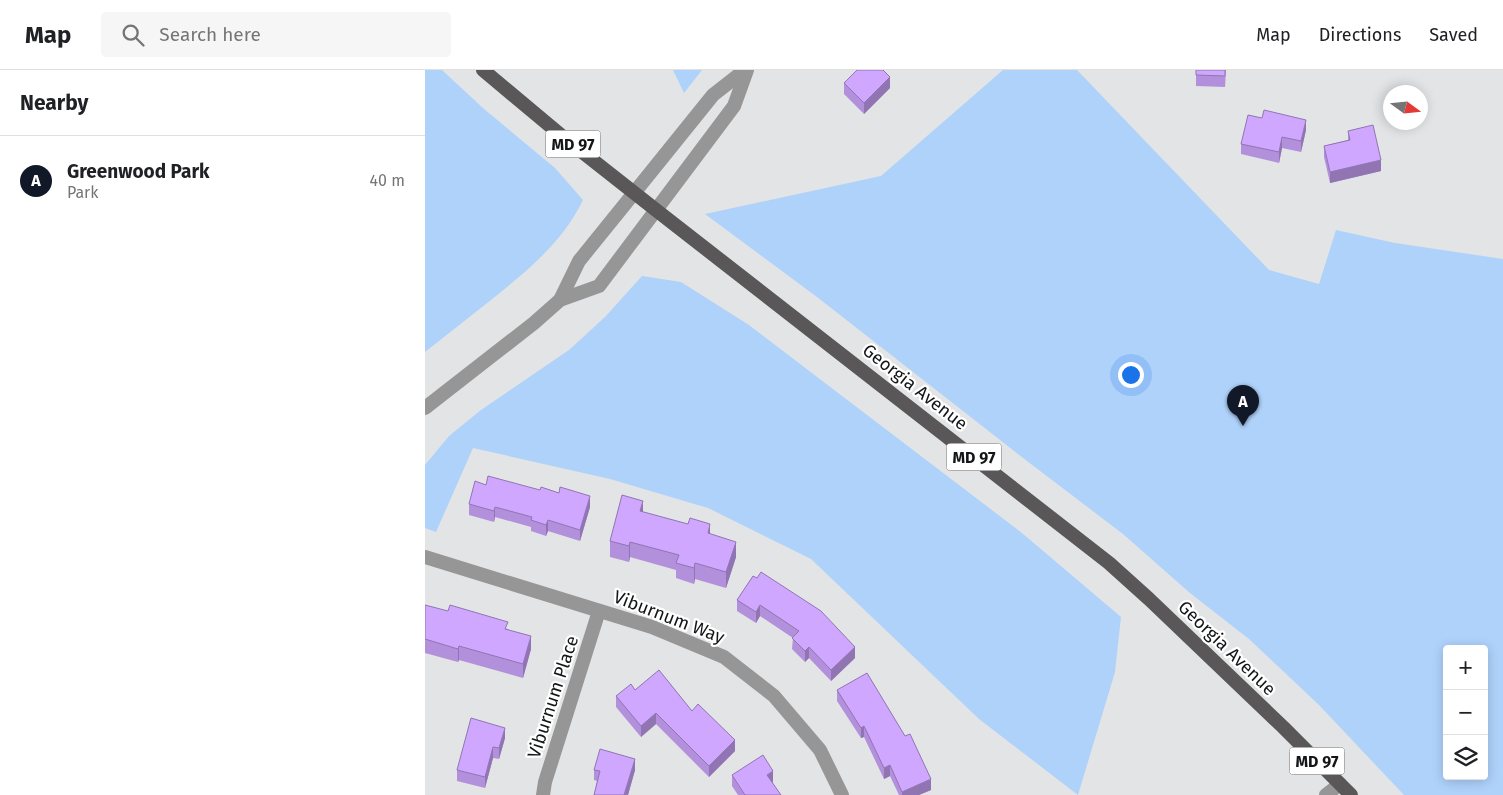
<!DOCTYPE html>
<meta charset="utf-8">
<style>
body{margin:0;font-family:"Fira Sans",sans-serif;background:#f6f6f6;color:#202124}
.controls{position:absolute;right:15px;bottom:15px;display:grid;overflow:hidden;border-radius:5px;box-shadow:0 2px 12px #0003}
.controls button{width:45px;height:45px;display:grid;place-items:center;padding:0;border:0;border-bottom:1px solid #e0e0e0;background:#fff;color:#202124;font:25px sans-serif}
.compass{position:absolute;left:958px;top:15px;width:45px;height:45px;border-radius:50%;background:#fff;box-shadow:0 2px 12px #0003;rotate:105deg}
.you{position:absolute;left:705px;top:304px;width:18px;height:18px;margin:-12px;border:4px solid #fff;border-radius:50%;background:#1a73e8;box-shadow:0 0 0 8px #1a73e833}
.badge{display:grid;place-items:center;width:32px;height:32px;border-radius:50%;background:#111827;color:#fff;font-size:16px;font-weight:700}
.pin{position:absolute;translate:-50% -41px;filter:drop-shadow(0 1px 2px #0008)}
.pin::after{content:'';position:absolute;top:26px;width:18px;height:15px;background:inherit;clip-path:polygon(0 0,100% 0,50% 100%)}
.list{margin:0;padding:0;list-style:none}
h2{display:flex;justify-content:space-between;align-items:center;height:65px;margin:0;padding:0 20px;font-size:21px}
h2 small{font-size:16px;font-weight:400;color:#757577}
.list li{display:grid;grid-template-columns:32px 1fr auto;gap:15px;align-items:center;box-sizing:border-box;height:90px;padding:0 20px;border-top:1px solid #e0e0e0}
.list b{display:block;font-size:19px;white-space:nowrap}
.list p{margin:0;font-size:16px;white-space:nowrap;color:#757577}
.list em{font-size:16px;font-style:normal;color:#757577}
.icon{flex:none;width:28px;height:28px;fill:none;stroke:currentColor;stroke-width:2;stroke-linecap:round;stroke-linejoin:round}
.map{position:relative;flex:none;width:1078px;height:725px;overflow:hidden}
header{display:flex;align-items:center;gap:30px;box-sizing:border-box;height:70px;padding:0 25px;background:#fff;border-bottom:1px solid #e0e0e0}
header strong{font-size:24px}
nav{display:flex;gap:28px;margin-inline-start:auto;font-size:18px}
.search{width:350px;height:45px;background:#f6f6f6;display:flex;align-items:center;gap:12px;box-sizing:border-box;padding:0 18px;border-radius:5px;color:#757577;font-size:19px}
main{display:flex}
aside{flex:1;background:#fff}
.map>svg:first-child{display:block}
.green{fill:#afd2fb;fill-rule:evenodd}
.lines{fill:none;stroke-linecap:round;stroke-linejoin:round}
.minor{stroke:#979696;stroke-width:14}
.tertiary{stroke:#979696;stroke-width:14}
.primary{stroke:#595757;stroke-width:14}
.wall{fill:#b290db}
.shaded-wall{fill:#9175b2}
.building{fill:#cfa7ff;stroke:#9175b2}
.labels{text-anchor:middle;dominant-baseline:central;stroke-width:4.5;stroke-linejoin:round;paint-order:stroke}
.shield{fill:#fff;stroke:#5a5b5c;stroke-width:1}
.shield-label{font-size:16px;font-weight:bold;fill:#141516}
.street-label{font-size:18px;fill:#141516;stroke:#fff}
</style>
<header>
<strong>Map</strong>
<div class="search"><svg class="icon" aria-label="search" viewBox="0 0 24 24"><circle cx="10" cy="10" r="6"/><path d="M15 15l6 6"/></svg>Search here</div>
<nav><a>Map</a><a>Directions</a><a>Saved</a></nav>
</header>
<main>
<aside>
<h2>Nearby<small></small></h2>
<ul class="list">
<li><span class="badge">A</span><div><b>Greenwood Park</b><p>Park</p></div><em>40 m</em></li>
</ul>
</aside>
<div class="map">
<svg width="1078" height="725" viewBox="0 0 1078 725">
<rect width="100%" height="100%" fill="#e2e4e5"/>
<g class="green">
<path d="M0 0H17L59 39 130 98 158 130C137 173 103 200 66 230 44 247 22 265 0 282Z"/>
<path d="M248 0H277L259 23Z"/>
<path d="M578 0H652L844 200 894 214 911 160 970 173 1078 189V725H979L894 635 824 569 765 523 698 464 602 391 392 227 280 144 456 106ZM1022 579H1059V706H1022Z"/>
<path d="M217 206 256 212 324 255 597 463 696 547 690 602 653 725 554 649 386 489 283 438 185 409 48 378 11 462 0 458V395L24 366 56 340 144 280 180 247Z"/>
</g>
<g class="lines">
<g class="minor">
<path d="M209 123 288 25 320 0"/>
<path d="M231 140 309 36 322 0"/>
<path d="M0 487 227 557 299 587 349 626 395 680 417 725"/>
<path d="M118 725 120 712 174 541"/>
<path d="M901 725 915 714"/>
</g>
<g class="tertiary">
<path d="M135 230 154 191 209 123"/>
<path d="M0 338 109 253 135 230 174 216 231 140"/>
</g>
<path class="primary" d="M58 0 137 66 231 140 684 493 724 529 858 657 926 725"/>
</g>
<g class="wall">
<path d="M771 0H801L800 17 771 16Z"/>
<path d="M419 13 465 18 439 44 419 24Z"/>
<path d="M881 60 876 82 857 78 854 93 816 84V74Z"/>
<path d="M923 61 956 101 905 113 899 87V76L923 70Z"/>
<path d="M61 415 165 437 155 471 123 461 121 466 106 461V457L70 447 69 452 44 445V434Z"/>
<path d="M218 442 285 464 311 487 301 518 270 509 269 514 251 508V500L205 487 204 492 185 487V471Z"/>
<path d="M328 506 430 588 406 611 384 588 380 592 367 579 368 568 335 546 331 553 312 541V530Z"/>
<path d="M0 535 83 559 106 579 98 608 34 590 33 592 0 583Z"/>
<path d="M210 620 267 641 310 681 284 707 231 654 216 667 191 637V626Z"/>
<path d="M412 620 506 720 494 725H474L465 706 459 709 439 667 436 668 412 631Z"/>
<path d="M80 668 74 689 68 688 60 718 32 711V700Z"/>
<path d="M169 700H210L203 725H169L172 711 169 710Z"/>
<path d="M307 705 348 712 347 713 356 725H313L307 716Z"/>
</g>
<g class="shaded-wall">
<path d="M465 7V18L439 44V33Z"/>
<path d="M881 50V60L876 82V71Z"/>
<path d="M857 67V78L854 93V82Z"/>
<path d="M956 90V101L905 113V102Z"/>
<path d="M165 426V437L155 471V460Z"/>
<path d="M218 431V447L215 441Z"/>
<path d="M70 437V447L69 452V441Z"/>
<path d="M123 450V461L121 466V455Z"/>
<path d="M285 454V470L283 463Z"/>
<path d="M205 472V487L204 492V476Z"/>
<path d="M311 472V487L301 518V502Z"/>
<path d="M270 493V509L269 514V498Z"/>
<path d="M335 535V546L331 553V542Z"/>
<path d="M106 566V579L98 608V594Z"/>
<path d="M34 576V590L33 592V579Z"/>
<path d="M384 577V588L380 592V581Z"/>
<path d="M430 577V588L406 611V600Z"/>
<path d="M231 643V654L216 667V656Z"/>
<path d="M439 656V667L436 668V658Z"/>
<path d="M80 658V668L74 689V678Z"/>
<path d="M310 670V681L284 707V696Z"/>
<path d="M68 677V688L60 718V707Z"/>
<path d="M210 689V700L203 725H199Z"/>
<path d="M465 695V706L459 709V698Z"/>
<path d="M348 701V712L342 716V705Z"/>
<path d="M506 709V720L494 725H477V722Z"/>
</g>
<g class="building">
<path d="M432 0H458L465 7 439 33 419 13Z"/>
<path d="M771 0H800V6L771 5Z"/>
<path d="M839 40 881 50 876 71 857 67 854 82 816 74 823 45 837 48Z"/>
<path d="M948 55 956 90 905 102 899 76 925 70 923 61Z"/>
<path d="M63 406 115 420 116 417 134 423 135 417 165 426 155 460 123 450 121 455 106 450 107 447 70 437 69 441 44 434 50 411 61 415Z"/>
<path d="M197 425 218 431 215 441 263 454 265 448 285 454 283 463 311 472 301 502 270 493 269 498 251 493 254 485 205 472 204 476 185 471Z"/>
<path d="M336 502 396 541 430 577 406 600 384 577 380 581 367 568 374 561 335 535 331 542 312 530 328 506 332 508Z"/>
<path d="M0 535 23 541 25 535 83 552 80 559 106 566 98 594 34 576 33 579 0 569Z"/>
<path d="M234 600 267 641 273 634 310 670 284 696 231 643 216 656 191 626 206 614 210 620Z"/>
<path d="M442 603 480 666 485 664 506 709 477 722 465 695 459 698 439 656 436 658 412 620Z"/>
<path d="M46 648 80 658 74 678 68 677 60 707 32 700Z"/>
<path d="M175 679 210 689 199 725H169L175 701 169 700Z"/>
<path d="M338 685 348 701 342 705 356 725H320L307 705Z"/>
</g>
<g class="labels">
<g class="shield">
<rect x="120.5" y="60.5" width="55" height="27" rx="4"/>
<rect x="521.5" y="373.5" width="55" height="27" rx="4"/>
<rect x="864.5" y="677.5" width="55" height="27" rx="4"/>
</g>
<g class="shield-label">
<text x="148" y="74">MD 97</text>
<text x="549" y="387">MD 97</text>
<text x="892" y="691">MD 97</text>
</g>
<g class="street-label">
<text transform="translate(490 317) rotate(38)">Georgia Avenue</text>
<text transform="translate(244 547) rotate(21)">Viburnum Way</text>
<text transform="translate(802 578) rotate(44)">Georgia Avenue</text>
<text transform="translate(128 627) rotate(-72)">Viburnum Place</text>
</g>
</g>
</svg>
<div class="controls">
<button>+</button>
<button>−</button>
<button><svg class="icon" aria-label="layers" viewBox="0 0 24 24"><path d="M12 4l9 5-9 5-9-5zM3 14l9 5 9-5"/></svg></button>
</div>
<svg class="compass" viewBox="-18 -18 36 36"><path d="M0-13l5 13h-10z" fill="#e53935"/><path d="M0 13l5-13h-10z" fill="#757577"/></svg>
<div class="you"></div>
<div class="pin badge" style="left:818px;top:356px">A</div>
</div>
</main>
